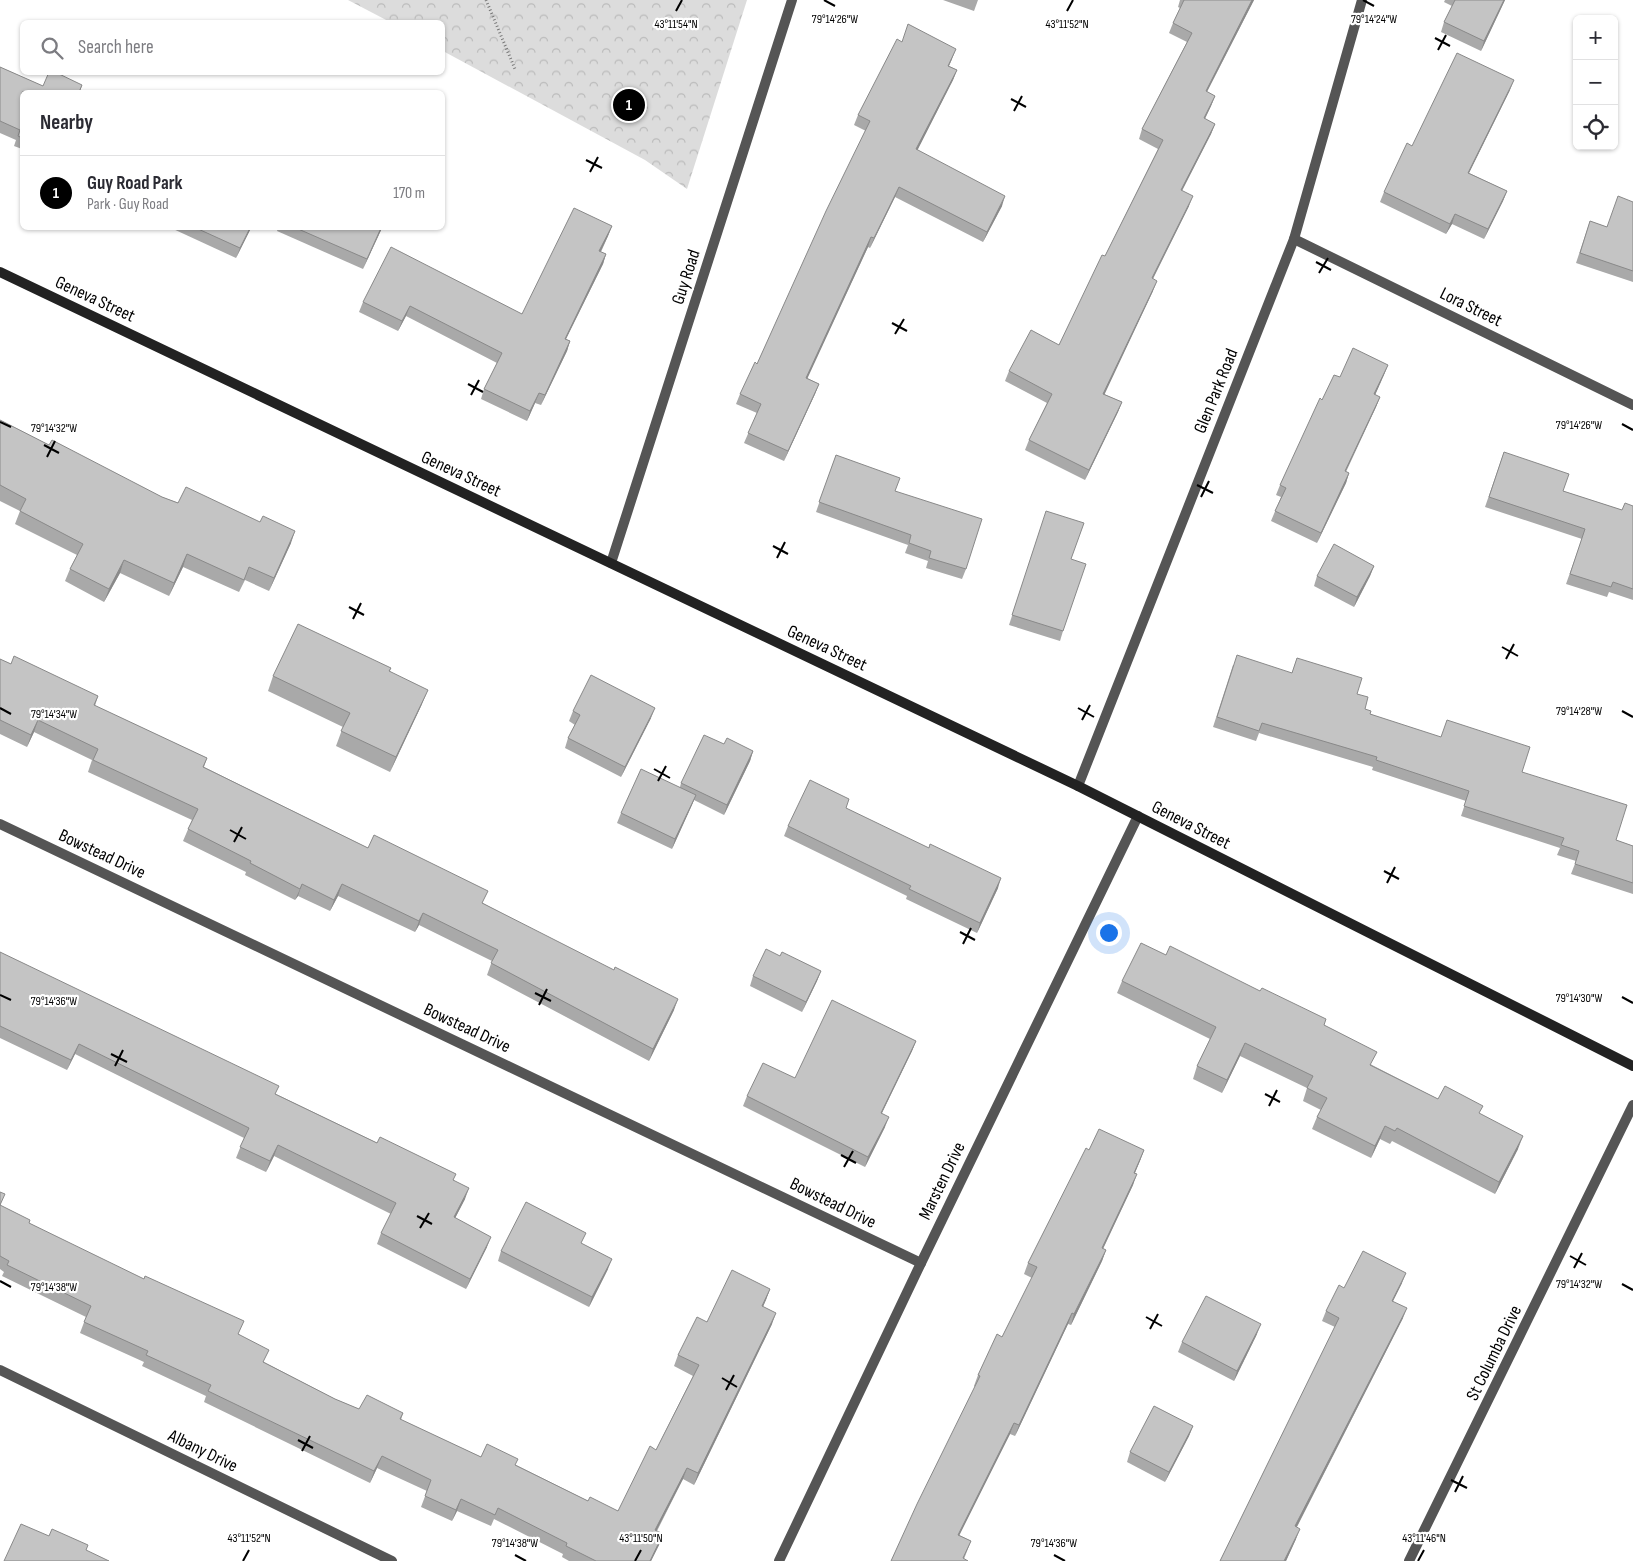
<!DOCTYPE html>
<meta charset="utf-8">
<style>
body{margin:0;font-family:"Sofia Sans Condensed",sans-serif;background:#f7f7f7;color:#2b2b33}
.controls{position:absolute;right:15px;top:15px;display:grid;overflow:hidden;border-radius:8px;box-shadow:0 1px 4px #0004}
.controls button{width:45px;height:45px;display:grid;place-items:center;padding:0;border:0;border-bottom:1px solid #e1e1e2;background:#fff;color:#2b2b33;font:25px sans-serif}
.you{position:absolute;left:1108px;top:932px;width:18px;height:18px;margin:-12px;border:4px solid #fff;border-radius:50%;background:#1a73e8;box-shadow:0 0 0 8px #1a73e833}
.badge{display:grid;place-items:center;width:32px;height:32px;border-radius:50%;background:#000;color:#fff;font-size:16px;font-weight:700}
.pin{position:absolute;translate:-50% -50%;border:2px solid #fff;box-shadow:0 1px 5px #0006}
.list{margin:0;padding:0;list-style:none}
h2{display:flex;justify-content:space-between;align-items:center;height:65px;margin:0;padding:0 20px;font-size:21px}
h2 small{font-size:16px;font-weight:400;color:#7c7c81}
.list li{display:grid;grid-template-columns:32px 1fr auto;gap:15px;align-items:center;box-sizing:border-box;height:75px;padding:0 20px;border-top:1px solid #e1e1e2}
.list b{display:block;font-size:19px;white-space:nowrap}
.list p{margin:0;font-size:16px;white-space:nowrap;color:#7c7c81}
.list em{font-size:16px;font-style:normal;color:#7c7c81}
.icon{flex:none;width:28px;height:28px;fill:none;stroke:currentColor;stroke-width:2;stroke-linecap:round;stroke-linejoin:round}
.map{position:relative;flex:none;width:1633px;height:1561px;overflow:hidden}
.search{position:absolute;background:#fff;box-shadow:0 1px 4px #0004;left:20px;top:20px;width:425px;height:55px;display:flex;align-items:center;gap:12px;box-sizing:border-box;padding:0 18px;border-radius:8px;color:#7c7c81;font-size:19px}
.panel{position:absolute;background:#fff;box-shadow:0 1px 4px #0004;left:20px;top:90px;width:425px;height:140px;border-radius:8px}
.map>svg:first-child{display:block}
.park{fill:url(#park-crowns)}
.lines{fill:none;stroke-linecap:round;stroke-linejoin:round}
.path{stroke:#777;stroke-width:3;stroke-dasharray:1 2.5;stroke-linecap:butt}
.minor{stroke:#555;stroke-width:10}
.secondary{stroke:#222;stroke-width:10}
.wall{fill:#a9a9a9}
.shaded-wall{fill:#898989}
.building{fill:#c4c4c4;stroke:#898989}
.ticks{fill:none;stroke:#000;stroke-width:2}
.labels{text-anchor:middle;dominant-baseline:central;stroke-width:4.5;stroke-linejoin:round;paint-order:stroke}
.street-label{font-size:18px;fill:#000;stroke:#fff}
.ticks-label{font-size:12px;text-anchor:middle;fill:#000;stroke:#fff;stroke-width:4.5;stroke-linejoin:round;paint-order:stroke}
</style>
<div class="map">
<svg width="1633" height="1561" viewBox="0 0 1633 1561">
<defs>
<pattern id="park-crowns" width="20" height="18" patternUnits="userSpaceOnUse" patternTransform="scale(1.25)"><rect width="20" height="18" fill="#dcdcdc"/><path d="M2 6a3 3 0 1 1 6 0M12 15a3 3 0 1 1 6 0" fill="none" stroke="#bbb"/></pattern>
</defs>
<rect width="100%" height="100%" fill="#fff"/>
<path class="park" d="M348 0H747L687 189 645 160 443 51 442 22H390Z"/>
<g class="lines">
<path class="path" d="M486 0 515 69"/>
<g class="minor">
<path d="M1294 239 1633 405"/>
<path d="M611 563 792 0"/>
<path d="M1078 786 1294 239 1362 0"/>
<path d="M0 824 921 1263"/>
<path d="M0 1370 392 1561"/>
<path d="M779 1561 921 1263 1138 816"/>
<path d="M1409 1561 1633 1105"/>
</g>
<path class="secondary" d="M0 272 1078 786 1633 1066"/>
</g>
<g class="wall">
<path d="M943 0H978L974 11Z"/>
<path d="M1180 0H1254L1207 92 1215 96 1211 106 1205 119 1215 124 1211 134 1182 191 1189 206 1153 279V291L1104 394 1122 402 1118 412 1085 480 1025 450 1029 440 1047 403 1005 381 1009 371 1059 345 1105 256 1158 149 1139 139 1142 129 1187 42 1169 33 1173 23 1180 8 1178 7Z"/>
<path d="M1445 0H1505L1481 51 1441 32 1444 22 1452 6 1444 2Z"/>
<path d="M902 42 952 59 949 66 957 70 953 80 917 150 1002 206 983 242 895 197 870 248 868 247 807 378 819 384 815 394 784 461 744 443 757 413 736 404 740 394 757 364 866 131 854 125 858 115Z"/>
<path d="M0 67 43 86 82 85 80 92H22V149L14 146 16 140 0 133Z"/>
<path d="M1510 90 1469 173 1507 191 1503 201 1484 239 1452 224 1446 234 1380 202 1384 192 1412 146Z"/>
<path d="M1633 202V282L1576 263 1590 221 1607 227Z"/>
<path d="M612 226 608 236 601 252 606 254 603 264 566 339 570 341 567 351 541 405 535 403 527 421 481 399 484 389 497 363 406 316 398 331 359 312 363 302 522 314Z"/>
<path d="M171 228H251L236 258Z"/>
<path d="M278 228H382L363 269 277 231Z"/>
<path d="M1388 365 1375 395 1380 397 1376 407 1346 472 1349 473 1346 483 1317 543 1271 521 1281 497 1276 495 1280 485 1322 400 1340 377Z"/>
<path d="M0 420 49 445 162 497 291 543 269 591 245 580 239 592 183 567 169 596 120 573 104 602 65 581 70 569 77 555 15 524 20 511 0 501Z"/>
<path d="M1504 452 1563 491 1622 510 1633 506V600L1609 592 1607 597 1566 584 1582 539 1485 507Z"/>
<path d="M836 455 895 491 966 569 962 579 926 568 928 561 905 553 908 545 816 512Z"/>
<path d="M1043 521 1071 559 1063 631 1060 641 1009 625Z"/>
<path d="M1374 566 1370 576 1354 607 1314 586 1317 576Z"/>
<path d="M1297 658 1357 694 1365 709 1370 714 1522 772 1616 840 1633 846V894L1571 874 1576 861 1557 855 1560 848 1461 816 1466 801 1372 770 1373 767 1259 733 1256 741 1213 727 1233 665 1292 673Z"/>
<path d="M0 659 11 664 98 696 95 706 207 758 204 767 368 848 483 903 674 1010 649 1061 487 975 492 961 419 925 415 932 338 896 330 911 298 896 295 900 245 875 246 872 183 841 192 820 88 772 92 760 34 732 27 747 0 734Z"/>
<path d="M391 668 390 671 422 704 390 772 336 746 343 727 268 691 273 676Z"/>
<path d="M573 711 651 718 621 777 565 748 568 738 575 725 569 721Z"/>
<path d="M724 744 753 751 750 761 724 815 694 800 672 849 617 823 621 813 680 787 681 783Z"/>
<path d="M846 808 998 888 977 933 906 899 907 896 784 836 788 826Z"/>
<path d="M0 952 276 1094 454 1180 465 1199 455 1218 487 1247 466 1289 377 1244 381 1233 391 1214 274 1156 266 1172 236 1158 244 1138 75 1054 67 1070 0 1038Z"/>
<path d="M1166 955 1324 1025 1372 1065 1438 1099 1480 1114 1518 1149 1495 1194 1392 1141 1390 1144 1380 1139 1371 1158 1312 1129 1317 1117 1321 1110 1303 1101 1307 1088 1240 1056 1222 1093 1193 1079 1197 1066 1210 1039 1117 993 1122 981Z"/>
<path d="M780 956 821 971 817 981 802 1012 750 986 753 976Z"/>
<path d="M916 1041 912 1051 882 1113 885 1127 865 1167 743 1106 747 1096 795 1078Z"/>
<path d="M1089 1150H1144L1135 1173 1133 1185 1103 1249 1106 1250 1102 1261 1071 1325 1068 1324 1015 1436 1010 1434 959 1535 971 1541 964 1559 891 1561 975 1387 974 1386 978 1375 1002 1337 1032 1278 1024 1274 1028 1263Z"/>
<path d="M0 1192 1 1206 29 1223 239 1334 264 1362 335 1399 359 1409 403 1413 401 1420 481 1457 516 1465 588 1501 618 1511 656 1450 693 1376 674 1366 678 1355 707 1322 770 1289 763 1307 772 1324 694 1485 683 1479 657 1531 659 1545 651 1561H569L562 1557 563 1554 494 1519 491 1526 457 1511 452 1521 421 1507 427 1491 377 1468 370 1483 204 1402 206 1396 142 1366 144 1362 80 1333 86 1317 2 1276 4 1272 0 1269Z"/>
<path d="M582 1244 608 1269 589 1307 498 1261 501 1251Z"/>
<path d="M1402 1283 1393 1301 1403 1318 1297 1527 1296 1539 1286 1561H1220L1335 1327 1322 1321 1326 1311 1344 1288Z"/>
<path d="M1257 1334 1234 1381 1178 1352 1182 1342Z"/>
<path d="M1193 1426 1189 1436 1165 1482 1127 1462 1130 1452Z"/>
</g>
<g class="shaded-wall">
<path d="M1252 0H1254L1202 101 1206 91Z"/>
<path d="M1504 0H1505L1481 51 1484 41Z"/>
<path d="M956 49 952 59 944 76 948 66Z"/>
<path d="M957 70 953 80 913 159 916 149Z"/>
<path d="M1514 80 1510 90 1464 183 1468 173Z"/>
<path d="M1215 96 1211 106 1200 128 1204 118Z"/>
<path d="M1215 124 1211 134 1177 200 1181 190Z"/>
<path d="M899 187 895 197 870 248 874 238Z"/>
<path d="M1507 191 1503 201 1484 239 1488 229Z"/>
<path d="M1005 196 1002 206 983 242 987 232Z"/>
<path d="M1193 196 1189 206 1148 288 1152 278Z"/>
<path d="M1455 214 1452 224 1446 234 1450 224Z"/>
<path d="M612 226 608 236 596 261 599 251Z"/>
<path d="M250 228H251L236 258 240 248Z"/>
<path d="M381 228H382L363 269 367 259Z"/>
<path d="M871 237 868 247 803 388 806 378Z"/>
<path d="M606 254 603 264 561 349 565 339Z"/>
<path d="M1157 281 1153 291 1100 404 1103 394Z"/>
<path d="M410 306 406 316 398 331 402 321Z"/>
<path d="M570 341 567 351 541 405 545 395Z"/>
<path d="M1388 365 1384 375 1371 404 1374 394Z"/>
<path d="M819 384 815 394 784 461 788 451Z"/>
<path d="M539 393 535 403 527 421 530 411Z"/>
<path d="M1380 397 1376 407 1341 481 1345 471Z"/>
<path d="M1122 402 1118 412 1085 480 1089 470Z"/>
<path d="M1349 473 1346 483 1317 543 1321 533Z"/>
<path d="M295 531 291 543 269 591 274 578Z"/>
<path d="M187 554 183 567 169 596 174 583Z"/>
<path d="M124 560 120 573 104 602 109 589Z"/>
<path d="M1374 566 1370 576 1354 607 1357 597Z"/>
<path d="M428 690 422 704 390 772 396 757Z"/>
<path d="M655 708 651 718 621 777 625 767Z"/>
<path d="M38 720 34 732 27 747 31 735Z"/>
<path d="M753 751 750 761 724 815 727 805Z"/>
<path d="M696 795 692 805 672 849 675 839Z"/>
<path d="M1001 878 998 888 977 933 980 923Z"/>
<path d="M302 884 298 896 295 900 300 889Z"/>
<path d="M342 884 338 896 330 911 334 900Z"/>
<path d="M423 913 419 925 415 932 419 921Z"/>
<path d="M821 971 817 981 802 1012 806 1002Z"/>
<path d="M678 999 674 1010 649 1061 653 1049Z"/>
<path d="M916 1041 912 1051 877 1123 881 1113Z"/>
<path d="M1245 1043 1240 1056 1222 1093 1227 1080Z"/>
<path d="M79 1044 75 1054 67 1070 71 1060Z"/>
<path d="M889 1117 885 1127 865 1167 868 1157Z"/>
<path d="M1385 1126 1380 1139 1371 1158 1375 1146Z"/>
<path d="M1523 1136 1518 1149 1495 1194 1499 1182Z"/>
<path d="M278 1145 274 1156 266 1172 270 1161Z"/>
<path d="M1144 1150 1140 1161 1130 1184 1134 1173Z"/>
<path d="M1137 1174 1133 1185 1098 1259 1102 1248Z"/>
<path d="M469 1188 465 1199 450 1228 454 1217Z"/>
<path d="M491 1237 487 1247 466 1289 470 1279Z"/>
<path d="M1106 1250 1102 1261 1071 1325 1074 1314Z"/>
<path d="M612 1259 608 1269 589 1307 592 1297Z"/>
<path d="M1406 1273 1402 1283 1388 1311 1392 1301Z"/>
<path d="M770 1289 766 1300 758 1317 762 1306Z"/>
<path d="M1407 1308 1403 1318 1292 1536 1295 1526Z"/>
<path d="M776 1313 772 1324 694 1485 698 1473Z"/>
<path d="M1072 1313 1068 1324 1015 1436 1019 1425Z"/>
<path d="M1261 1324 1257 1334 1234 1381 1237 1371Z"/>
<path d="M1014 1423 1010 1434 954 1546 958 1535Z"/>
<path d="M1193 1426 1189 1436 1165 1482 1169 1472Z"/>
<path d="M382 1456 377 1468 370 1483 374 1471Z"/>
<path d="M687 1468 683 1479 651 1541 655 1530Z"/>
<path d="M461 1499 457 1511 452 1521 456 1510Z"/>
<path d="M1300 1529 1296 1539 1286 1561H1284Z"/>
<path d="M663 1534 659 1545 651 1561H650Z"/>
</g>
<g class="building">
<path d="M1184 0H1252L1206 91 1215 96 1204 118 1215 124 1181 190 1193 196 1152 278 1157 281 1103 394 1122 402 1089 470 1029 440 1052 394 1009 371 1031 330 1059 345 1102 255 1105 256 1163 140 1142 129 1192 33 1173 23Z"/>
<path d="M1455 0H1504L1484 41 1444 22Z"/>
<path d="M908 24 956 49 948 66 957 70 916 149 1005 196 987 232 899 187 874 238 871 237 806 378 819 384 788 451 748 433 761 404 740 394 755 362 757 364 826 211 870 121 858 115 897 39 902 42Z"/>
<path d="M1457 53 1514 80 1468 173 1507 191 1488 229 1455 214 1450 224 1384 192 1407 143 1412 146Z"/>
<path d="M0 67 43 86 49 72H55L82 85 79 92H22V138L18 136 20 130 0 121Z"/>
<path d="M1618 196 1633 202V271L1580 253 1590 221 1607 227Z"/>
<path d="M574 208 612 226 599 251 606 254 565 339 570 341 545 395 539 393 530 411 484 389 502 353 410 306 402 321 363 302 391 247 522 314Z"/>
<path d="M196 228H250L240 248Z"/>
<path d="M296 228H381L367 259Z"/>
<path d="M1353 348 1388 365 1374 394 1380 397 1345 471 1349 473 1321 533 1275 511 1286 488 1280 485 1320 398 1322 400 1334 375 1340 377Z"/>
<path d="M0 420 49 445 52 440 162 497 178 503 186 487 260 522 263 516 295 531 274 578 249 567 244 580 187 554 174 583 124 560 109 589 70 569 83 544 20 511 26 499 0 485Z"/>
<path d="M1504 452 1569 474 1563 491 1622 510 1625 503 1633 506V589L1613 582 1611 587 1570 574 1585 529 1489 497Z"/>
<path d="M836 455 900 478 895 491 982 519 966 569 929 558 931 551 909 543 911 535 819 502Z"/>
<path d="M1046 511 1084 523 1071 559 1086 564 1063 631 1012 615Z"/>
<path d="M1334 544 1374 566 1357 597 1317 576Z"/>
<path d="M298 624 391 668 389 671 428 690 396 757 341 731 350 713 273 676Z"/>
<path d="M1237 655 1292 673 1297 658 1362 678 1357 694 1368 697 1365 709 1371 711 1370 714 1441 737 1447 720 1530 747 1522 772 1627 805 1616 840 1633 846V883L1575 864 1579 851 1561 845 1564 838 1464 806 1469 791 1376 760 1377 757 1262 723 1259 731 1217 717Z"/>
<path d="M14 656 98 696 94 705 207 758 203 767 368 848 374 835 488 891 482 903 614 970 615 967 678 999 653 1049 491 963 498 950 423 913 419 921 342 884 334 900 302 884 300 889 250 863 251 861 188 829 198 809 93 760 98 749 38 720 31 735 0 720V659L11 664Z"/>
<path d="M591 675 655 708 625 767 568 738 580 715 573 711Z"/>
<path d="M704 735 724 744 727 738 753 751 727 805 681 783Z"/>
<path d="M641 769 696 795 675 839 621 813Z"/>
<path d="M810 780 849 799 846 808 929 848 930 844 1001 878 980 923 909 889 911 886 788 826Z"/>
<path d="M1141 943 1166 955 1170 946 1260 991 1262 988 1326 1019 1324 1025 1377 1052 1370 1065 1438 1099 1445 1086 1483 1106 1479 1113 1523 1136 1499 1182 1397 1128 1395 1131 1385 1126 1375 1146 1317 1117 1327 1098 1307 1088 1313 1076 1245 1043 1227 1080 1197 1066 1216 1027 1122 981Z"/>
<path d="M766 949 780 956 782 952 821 971 806 1002 753 976Z"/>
<path d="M0 952 279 1086 275 1094 377 1143 380 1137 456 1174 453 1180 469 1188 454 1217 491 1237 470 1279 381 1233 396 1203 278 1145 270 1161 240 1147 249 1128 79 1044 71 1060 0 1026Z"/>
<path d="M832 1000 916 1041 881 1113 889 1117 868 1157 747 1096 763 1063 795 1078Z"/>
<path d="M1099 1129 1144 1150 1134 1173 1137 1174 1102 1248 1106 1250 1074 1314 1072 1313 1019 1425 1014 1423 958 1535 971 1541 963 1558 968 1561H891L917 1504 980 1376 978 1375 997 1334 1002 1337 1037 1267 1028 1263 1086 1148 1089 1150Z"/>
<path d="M0 1192 5 1194 0 1205 30 1220 29 1223 144 1279 145 1276 244 1321 238 1334 269 1350 263 1362 335 1399 359 1409 367 1395 403 1413 400 1419 481 1457 487 1444 518 1459 515 1465 588 1501 590 1497 618 1511 650 1446 656 1450 699 1365 678 1355 697 1317 707 1322 732 1270 770 1289 762 1306 776 1313 698 1473 687 1468 655 1530 663 1534 650 1561H596L566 1546 567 1543 498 1508 495 1515 461 1499 456 1510 425 1496 431 1480 382 1456 374 1471 208 1391 211 1385 146 1355 148 1351 84 1322 91 1306 7 1265 9 1261 0 1256Z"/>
<path d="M526 1202 586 1233 581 1243 612 1259 592 1297 501 1251Z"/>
<path d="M1363 1251 1406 1273 1392 1301 1407 1308 1295 1526 1300 1529 1284 1561H1220L1339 1318 1326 1311 1339 1285 1344 1288Z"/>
<path d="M1206 1296 1261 1324 1237 1371 1182 1342Z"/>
<path d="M1154 1406 1193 1426 1169 1472 1130 1452Z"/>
<path d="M21 1524 49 1536 52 1529 88 1545 86 1550 109 1561H4Z"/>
</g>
<path class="ticks" d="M824 0 835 6M1363 0 1374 6M676 11 682 0M1067 11 1073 0M1435 38 1450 46M1438 50 1446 35M1011 99 1026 107M1014 111 1022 96M586 160 602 168M590 172 598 157M1316 262 1331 270M1319 273 1328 258M892 323 907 331M895 334 904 319M468 384 483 392M471 395 479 380M0 422 11 427M1622 424 1633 430M44 445 59 453M47 457 55 441M1197 485 1213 493M1201 497 1209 481M773 546 788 554M777 558 785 542M349 607 364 615M353 619 361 603M1502 647 1518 656M1506 659 1514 644M0 708 11 714M1078 708 1094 717M1622 711 1633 717M1082 720 1090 705M654 769 670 778M658 781 666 766M230 830 246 839M234 842 242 827M1384 871 1399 879M1387 883 1395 867M960 932 975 940M963 944 971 928M535 993 551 1001M0 995 11 1000M1622 997 1633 1003M539 1005 547 989M111 1054 127 1062M115 1066 123 1050M1265 1094 1280 1102M1269 1106 1277 1090M841 1155 856 1163M844 1167 853 1151M417 1216 432 1224M420 1228 429 1213M1570 1256 1586 1265M1574 1268 1582 1253M0 1281 11 1287M1622 1284 1633 1290M1146 1317 1162 1326M1150 1329 1158 1314M722 1378 737 1387M726 1390 734 1375M298 1440 313 1448M302 1451 310 1436M1451 1480 1467 1488M1455 1492 1463 1476M515 1555 526 1561M1054 1555 1065 1561M243 1561 249 1550M635 1561 641 1550M1418 1561 1424 1550"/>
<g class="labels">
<g class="street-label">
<text transform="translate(686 277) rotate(-72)">Guy Road</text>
<text transform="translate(95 299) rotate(25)">Geneva Street</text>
<text transform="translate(1471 307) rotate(26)">Lora Street</text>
<text transform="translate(1216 391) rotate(-68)">Glen Park Road</text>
<text transform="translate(461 474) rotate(25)">Geneva Street</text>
<text transform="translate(827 648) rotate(25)">Geneva Street</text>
<text transform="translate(1191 825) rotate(27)">Geneva Street</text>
<text transform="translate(102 854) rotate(25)">Bowstead Drive</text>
<text transform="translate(467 1028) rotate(25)">Bowstead Drive</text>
<text transform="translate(942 1181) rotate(-64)">Marsten Drive</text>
<text transform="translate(833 1203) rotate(26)">Bowstead Drive</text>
<text transform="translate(1494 1353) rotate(-64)">St Columba Drive</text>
<text transform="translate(203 1451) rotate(26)">Albany Drive</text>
</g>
</g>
<g class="ticks-label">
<text x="835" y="23">79°14'26"W</text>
<text x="1374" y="23">79°14'24"W</text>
<text x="676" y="28">43°11'54"N</text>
<text x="1067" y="28">43°11'52"N</text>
<text x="1579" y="429">79°14'26"W</text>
<text x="54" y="432">79°14'32"W</text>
<text x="1579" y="715">79°14'28"W</text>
<text x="54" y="718">79°14'34"W</text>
<text x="1579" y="1002">79°14'30"W</text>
<text x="54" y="1005">79°14'36"W</text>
<text x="1579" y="1288">79°14'32"W</text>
<text x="54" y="1291">79°14'38"W</text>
<text x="249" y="1542">43°11'52"N</text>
<text x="641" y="1542">43°11'50"N</text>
<text x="1424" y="1542">43°11'46"N</text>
<text x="515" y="1547">79°14'38"W</text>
<text x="1054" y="1547">79°14'36"W</text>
</g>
</svg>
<div class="controls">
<button>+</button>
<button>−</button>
<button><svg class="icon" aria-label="locate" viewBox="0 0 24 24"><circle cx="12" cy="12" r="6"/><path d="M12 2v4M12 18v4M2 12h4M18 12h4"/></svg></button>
</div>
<div class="you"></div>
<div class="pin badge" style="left:629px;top:105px">1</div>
<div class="search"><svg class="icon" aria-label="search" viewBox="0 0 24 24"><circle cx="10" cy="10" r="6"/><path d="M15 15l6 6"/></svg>Search here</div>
<section class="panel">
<h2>Nearby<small></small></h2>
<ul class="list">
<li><span class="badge">1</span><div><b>Guy Road Park</b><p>Park · Guy Road</p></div><em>170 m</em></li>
</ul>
</section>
</div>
